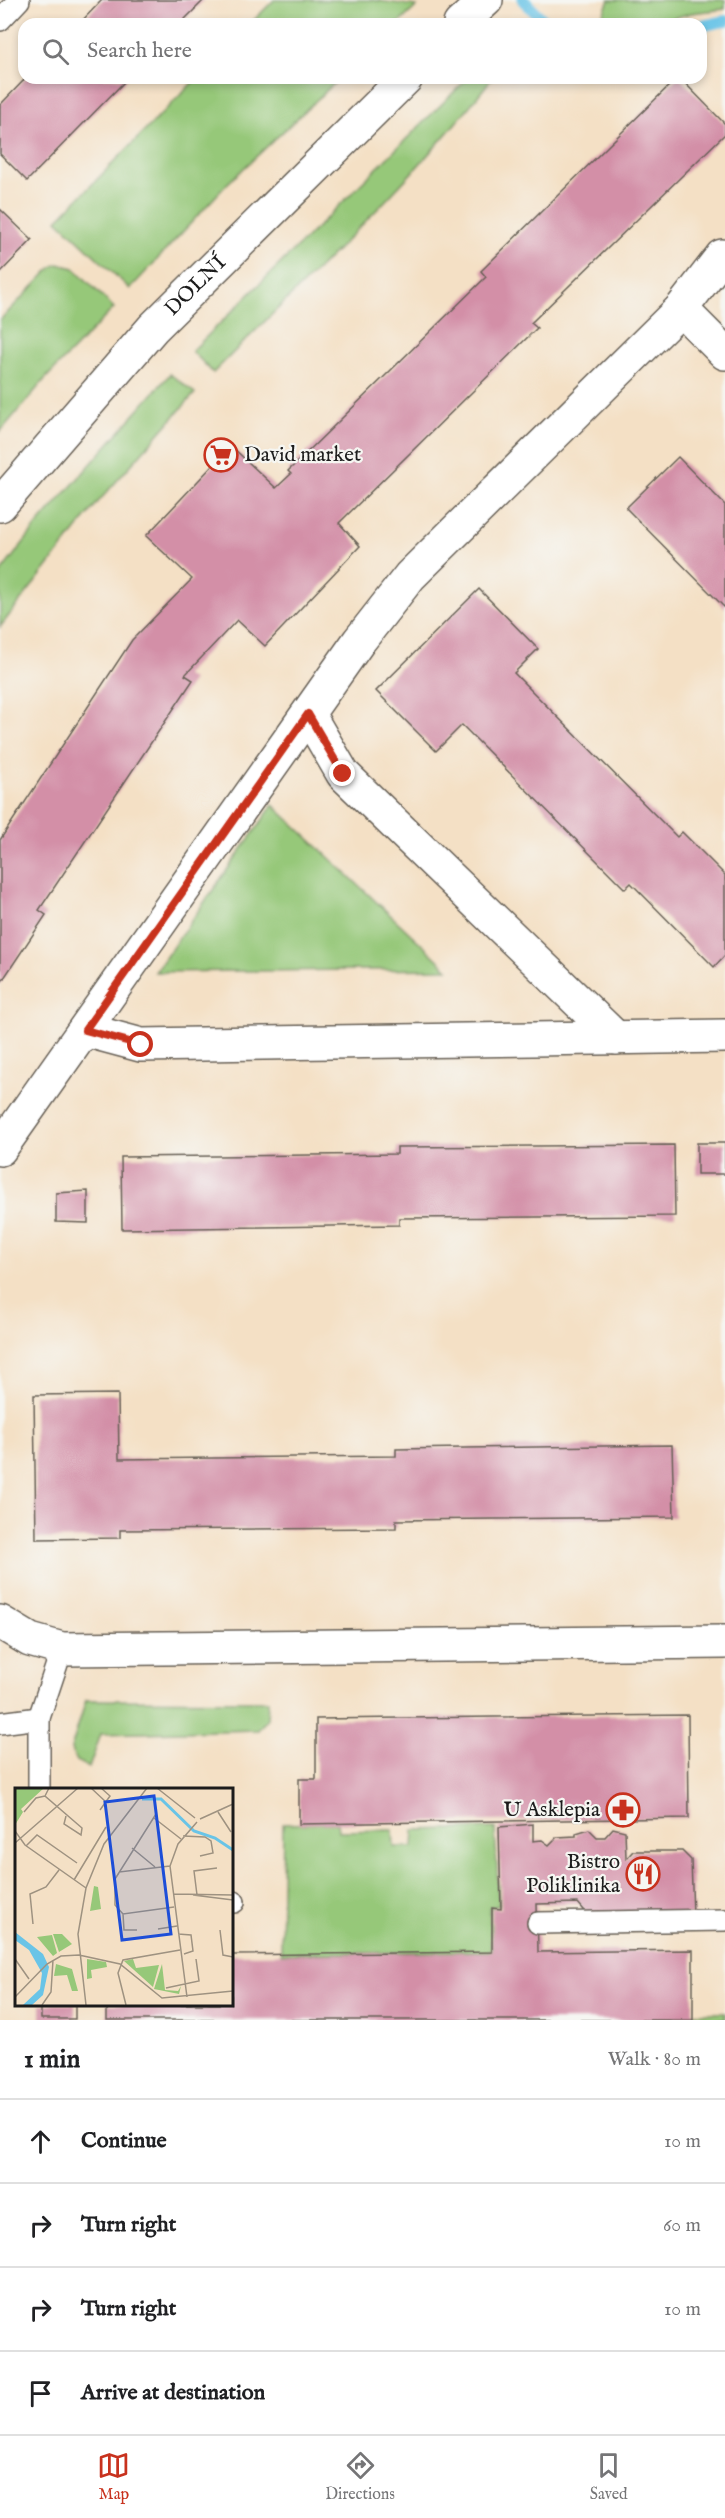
<!DOCTYPE html>
<meta charset="utf-8">
<style>
body{margin:0;font-family:"IM FELL English",serif;background:#f2f2f2;color:#202124}
.stop{position:absolute;width:18px;height:18px;margin:-14px;border:4px solid #c8321e;border-radius:50%;background:#fff}
.stop.end{background:#c8321e;border-color:#fff;box-shadow:0 2px 6px #0008}
.list{margin:0;padding:0;list-style:none}
h2{display:flex;justify-content:space-between;align-items:center;height:78px;margin:0;padding:0 24px;font-size:26px}
h2 small{font-size:20px;font-weight:400;color:#757577}
.list li{display:grid;grid-template-columns:39px 1fr auto;gap:18px;align-items:center;box-sizing:border-box;height:84px;padding:0 24px;border-top:2px solid #e0e0e0}
.list b{display:block;font-size:22px;white-space:nowrap}
.list em{font-size:20px;font-style:normal;color:#757577}
.icon{flex:none;width:33px;height:33px;fill:none;stroke:currentColor;stroke-width:2;stroke-linecap:round;stroke-linejoin:round}
.map{position:relative;flex:none;width:725px;height:2020px;overflow:hidden}
.search{position:absolute;background:#fff;box-shadow:0 3px 9px #0003;left:18px;right:18px;top:18px;height:66px;display:flex;align-items:center;gap:15px;box-sizing:border-box;padding:0 21px;border-radius:18px;color:#757577;font-size:22px}
.sheet{height:414px;background:#fff}
nav{display:flex;justify-content:space-around;align-items:center;box-sizing:border-box;height:84px;border-top:2px solid #e0e0e0;background:#fff;font-size:16px;color:#757577}
nav a{display:grid;justify-items:center;gap:3px}
nav .on{color:#c8321e}
.map>svg:first-child{display:block}
.green{fill:#96c879;stroke:#59724a;stroke-width:1.5}
.lines{fill:none;stroke-linecap:round;stroke-linejoin:round}
.stream{stroke:#69c4e7;stroke-width:12}
.building{fill:#d38fa7}
.lane-casing{stroke:#686157;stroke-width:24}
.street-casing{stroke:#686157;stroke-width:36}
.primary-casing{stroke:#686157;stroke-width:36}
.lane{stroke:#fff;stroke-width:21}
.street{stroke:#fff;stroke-width:33}
.primary{stroke:#fff;stroke-width:33}
.route{stroke:#c8321e;stroke-width:8}
.labels{text-anchor:middle;dominant-baseline:central;stroke-width:4.5;stroke-linejoin:round;paint-order:stroke}
.street-label{font-size:21px;fill:#1c1c1c;stroke:#f6f6f2}
.poi-label{font-size:21px;fill:#1c1c1c;stroke:#f6f6f2;text-anchor:end}
.inset-river{fill:none;stroke:#69c4e7;stroke-width:3}
.inset-road{fill:none;stroke:#9e9281;stroke-width:1.5}
.view{fill:#1d4ed8;fill-opacity:0.15;stroke:#1d4ed8;stroke-width:3}
.inset-edge{fill:none;stroke:#1c1c1c;stroke-width:3}
</style>
<div class="map">
<svg width="725" height="2020" viewBox="0 0 725 2020">
<rect width="100%" height="100%" fill="#f6f6f2"/>
<filter id="ink" filterUnits="userSpaceOnUse"><feTurbulence type="fractalNoise" baseFrequency=".0167" numOctaves="2"/><feDisplacementMap in="SourceGraphic" scale="12" xChannelSelector="R" yChannelSelector="G"/><feConvolveMatrix kernelMatrix="1 2 1 2 8 2 1 2 1" color-interpolation-filters="sRGB"/></filter>
<filter id="wash" filterUnits="userSpaceOnUse"><feTurbulence type="fractalNoise" baseFrequency=".008" numOctaves="4" result="noise"/><feDisplacementMap in="SourceGraphic" scale="24" xChannelSelector="R" yChannelSelector="G"/><feGaussianBlur stdDeviation="1.35" result="paint"/><feColorMatrix in="noise" values="0 0 0 0 0 0 0 0 0 0 0 0 0 0 0 0 0 1.4 0 .05"/><feComposite in="paint" operator="in"/></filter>
<g filter="url(#wash)">
<rect width="100%" height="100%" fill="#f4e0c5"/>
<g class="green">
<path d="M274 0H371L417 6 398 24H250Z"/>
<path d="M609 0H725V9L691 13 653 24H599Z"/>
<path d="M197 78H340L227 184 130 289 57 220Z"/>
<path d="M468 78H492C410 185 308 277 213 373L192 351Z"/>
<path d="M58 264 74 268 114 308 46 378 0 432V320L52 267Z"/>
<path d="M170 374 195 393 99 501 0 627V573L38 524Z"/>
<path d="M273 805 448 969 155 972Z"/>
<path d="M86 1700 268 1701 267 1719 258 1730 101 1734 89 1768 77 1761 71 1749Z"/>
<path d="M338 1823 339 1831 393 1830 394 1847H413L414 1830 495 1828 499 1906 490 1907 491 1951 281 1954 283 1824Z"/>
<rect x="694" y="2013" width="31" height="7"/>
</g>
<g class="lines">
<g class="stream">
<path d="M523 0 547 24"/>
<path d="M701 26 725 21"/>
</g>
</g>
<g id="blocks">
<g class="building">
<path d="M102 0H204L180 24H79Z"/>
<path d="M26 78H128L27 181 0 154V105Z"/>
<path d="M677 78H680L725 124V134L531 323 537 328 339 523 360 546 265 646 237 620 185 675 193 680 39 910 46 915 0 984V840L132 640 192 579 146 536 231 446 276 488 291 474 288 471 486 277 481 271Z"/>
<path d="M0 209 32 240 0 273Z"/>
<path d="M678 457 725 505V608L626 508Z"/>
<path d="M479 589 538 649 514 673 677 837 682 832 725 875V955L714 967 631 883 625 889 462 725 436 751 376 691Z"/>
<rect x="697" y="1143" width="28" height="31"/>
<path d="M674 1145 675 1216 399 1218V1225L122 1229 121 1157 397 1154V1147Z"/>
<path d="M88 1191V1223L56 1222V1193Z"/>
<path d="M118 1394 119 1459 396 1456V1449L672 1445 674 1517 396 1520V1528L120 1530V1538L36 1539 34 1395Z"/>
<path d="M688 1715 689 1818 299 1824V1779H316V1719Z"/>
<path d="M533 1824V1841L542 1840 549 1845 557 1837 576 1836V1833L589 1829 597 1837H605L613 1828 625 1831 626 1859 633 1851H682L691 1860 693 1915 590 1917 578 1903 537 1904 538 1952 693 1950V2020H107V2004H231V1955L492 1952V1908L501 1909 499 1827Z"/>
<rect x="41" y="2004" width="34" height="15"/>
</g>
</g>
</g>
<g filter="url(#ink)">
<use href="#blocks" fill-opacity="0" stroke="#686157" stroke-width="1.5"/>
<g class="lines">
<g class="lane-casing">
<g id="lane">
<path d="M0 20 19 0"/>
<path d="M0 1723 39 1718"/>
<path d="M39 1789V1718L62 1649"/>
<path d="M231 1902H234"/>
<path d="M538 1923 725 1920"/>
</g>
</g>
<g class="street-casing">
<g id="street">
<path d="M681 309 725 353"/>
<path d="M308 714 343 774 616 1038"/>
<path d="M85 1030 141 1045 725 1036"/>
<path d="M0 1149 359 641 410 576 681 309 722 256"/>
<path d="M0 1622 30 1640 62 1649 725 1642"/>
</g>
</g>
<g class="primary-casing">
<g id="primary">
<path d="M460 24 486 0"/>
<path id="s1" d="M0 505 153 328 406 78"/>
</g>
</g>
<use href="#lane" class="lane"/>
<use href="#street" class="street"/>
<use href="#primary" class="primary"/>
</g>
</g>
<g class="lines" filter="url(#ink)">
<path class="route" d="M141 1045 85 1030 308 714 343 774"/>
</g>
<defs>
<g id="supermarket-ring" transform="scale(1.725)"><circle r="9.5" fill="#f6f6f2" stroke="#c8321e" stroke-width="1.5"/><path d="M-6-5.5h2.5l.6 2H6L4.5 2H-2.5L-4.4-4H-6ZM-1.5 3.2a1.3 1.3 0 1 0 .1 0ZM3 3.2a1.3 1.3 0 1 0 .1 0Z" fill="#c8321e"/></g>
<g id="pharmacy-ring" transform="scale(1.725)"><circle r="9.5" fill="#f6f6f2" stroke="#c8321e" stroke-width="1.5"/><path d="M-2-6h4v4h4v4h-4v4h-4v-4h-4v-4h4Z" fill="#c8321e"/></g>
<g id="restaurant-ring" transform="scale(1.725)"><circle r="9.5" fill="#f6f6f2" stroke="#c8321e" stroke-width="1.5"/><path d="M-5-6h1v4h1v-4h1v4h1v-4h1v5L-1.5 .5V6h-2V.5L-5-1ZM5-6V6H3V1.5H1.5Q1.5-4 5-6Z" fill="#c8321e"/></g>
</defs>
<g fill-rule="evenodd">
<use href="#supermarket-ring" x="221" y="455"/>
<use href="#pharmacy-ring" x="623" y="1810"/>
<use href="#restaurant-ring" x="643" y="1874"/>
</g>
<g class="labels">
<g class="street-label">
<text stroke="none"><textPath href="#s1" startOffset="294">DOLNÍ</textPath></text>
</g>
<g class="poi-label">
<text x="244" y="455" text-anchor="start">David market</text>
<text x="600" y="1810">U Asklepia</text>
<text x="620" y="1862">Bistro<tspan x="620" dy="24">Poliklinika</tspan></text>
</g>
</g>
<g transform="translate(15 1788)">
<rect width="218" height="218" fill="#f4e0c5"/>
<path d="M0 0H29L6 21 8 24 0 37ZM79 98 83 99 86 121 75 123ZM38 146H47L57 156 44 164ZM37 147 42 165 38 168 22 149ZM72 171 91 174 92 179 76 182 77 190 72 191ZM118 171 121 180 144 177 138 199 109 173ZM41 176 57 181 63 203H57L52 187 39 188ZM147 176 150 202 163 203 166 198 164 206 139 201Z" fill="#96c879"/>
<path d="M0 144 28 166 34 179 28 207 17 217H8L25 201 27 185 14 162 0 152Z" fill="#69c4e7"/>
<path class="inset-river" d="M127 11H146L179 43 200 50 218 62"/>
<path class="inset-road" d="M34 0 30 8 67 40 66 47 49 36 51 28M76 0 91 14M142 0 180 30M85 22 95 8 86 0M9 24 21 10 30 8M203 24 216 44M141 26 100 91V117L108 126 159 119M139 30 166 51M185 31 218 16M0 43 10 57 71 100M168 48 190 49 196 53 198 65 185 68M0 55 63 0M11 58 22 47 62 75M117 60 140 79M104 84 155 78M59 92 91 39M158 106 218 107M178 107 218 112M182 107 179 83 202 80M108 126 109 142H122M18 136 15 106 31 99 44 82M143 141 162 138M205 142 208 167 218 169M163 146 176 147 178 163 169 166M64 167 105 176 147 210 218 203M0 171 14 191M151 200 184 193 181 171M0 209 32 176 46 168 64 167M172 209 155 78 163 56 182 34M27 217 36 204 38 172M71 217 63 146 71 100 89 56 132 0M111 217 103 185 108 172 165 162"/>
<path class="view" d="M139 8 156 146 107 152 90 14Z"/>
<rect width="218" height="218" class="inset-edge"/>
</g>
</svg>
<div class="stop" style="left:141px;top:1045px"></div>
<div class="stop end" style="left:343px;top:774px"></div>
<div class="search"><svg class="icon" aria-label="search" viewBox="0 0 24 24"><circle cx="10" cy="10" r="6"/><path d="M15 15l6 6"/></svg>Search here</div>
</div>
<section class="sheet">
<h2>1 min<small>Walk · 80 m</small></h2>
<ul class="list">
<li><svg class="icon" aria-label="ahead" viewBox="0 0 24 24"><path d="M12 20V5M6 11l6-6 6 6"/></svg><div><b>Continue</b></div><em>10 m</em></li>
<li><svg class="icon" aria-label="right" viewBox="0 0 24 24"><path d="M7 20v-9h11M14 6l5 5-5 5"/></svg><div><b>Turn right</b></div><em>60 m</em></li>
<li><svg class="icon" aria-label="right" viewBox="0 0 24 24"><path d="M7 20v-9h11M14 6l5 5-5 5"/></svg><div><b>Turn right</b></div><em>10 m</em></li>
<li><svg class="icon" aria-label="arrive" viewBox="0 0 24 24"><path d="M6 21V4h12l-3 4 3 4H6"/></svg><div><b>Arrive at destination</b></div></li>
</ul>
</section>
<nav>
<a class="on"><svg class="icon" aria-label="map" viewBox="0 0 24 24"><path d="M3 6l6-2 6 2 6-2v14l-6 2-6-2-6 2zM9 4v14M15 6v14"/></svg>Map</a>
<a><svg class="icon" aria-label="directions" viewBox="0 0 24 24"><path d="M12 3l9 9-9 9-9-9zM9 14v-3h6M13 9l2 2-2 2"/></svg>Directions</a>
<a><svg class="icon" aria-label="saved" viewBox="0 0 24 24"><path d="M7 4h10v16l-5-4-5 4z"/></svg>Saved</a>
</nav>
